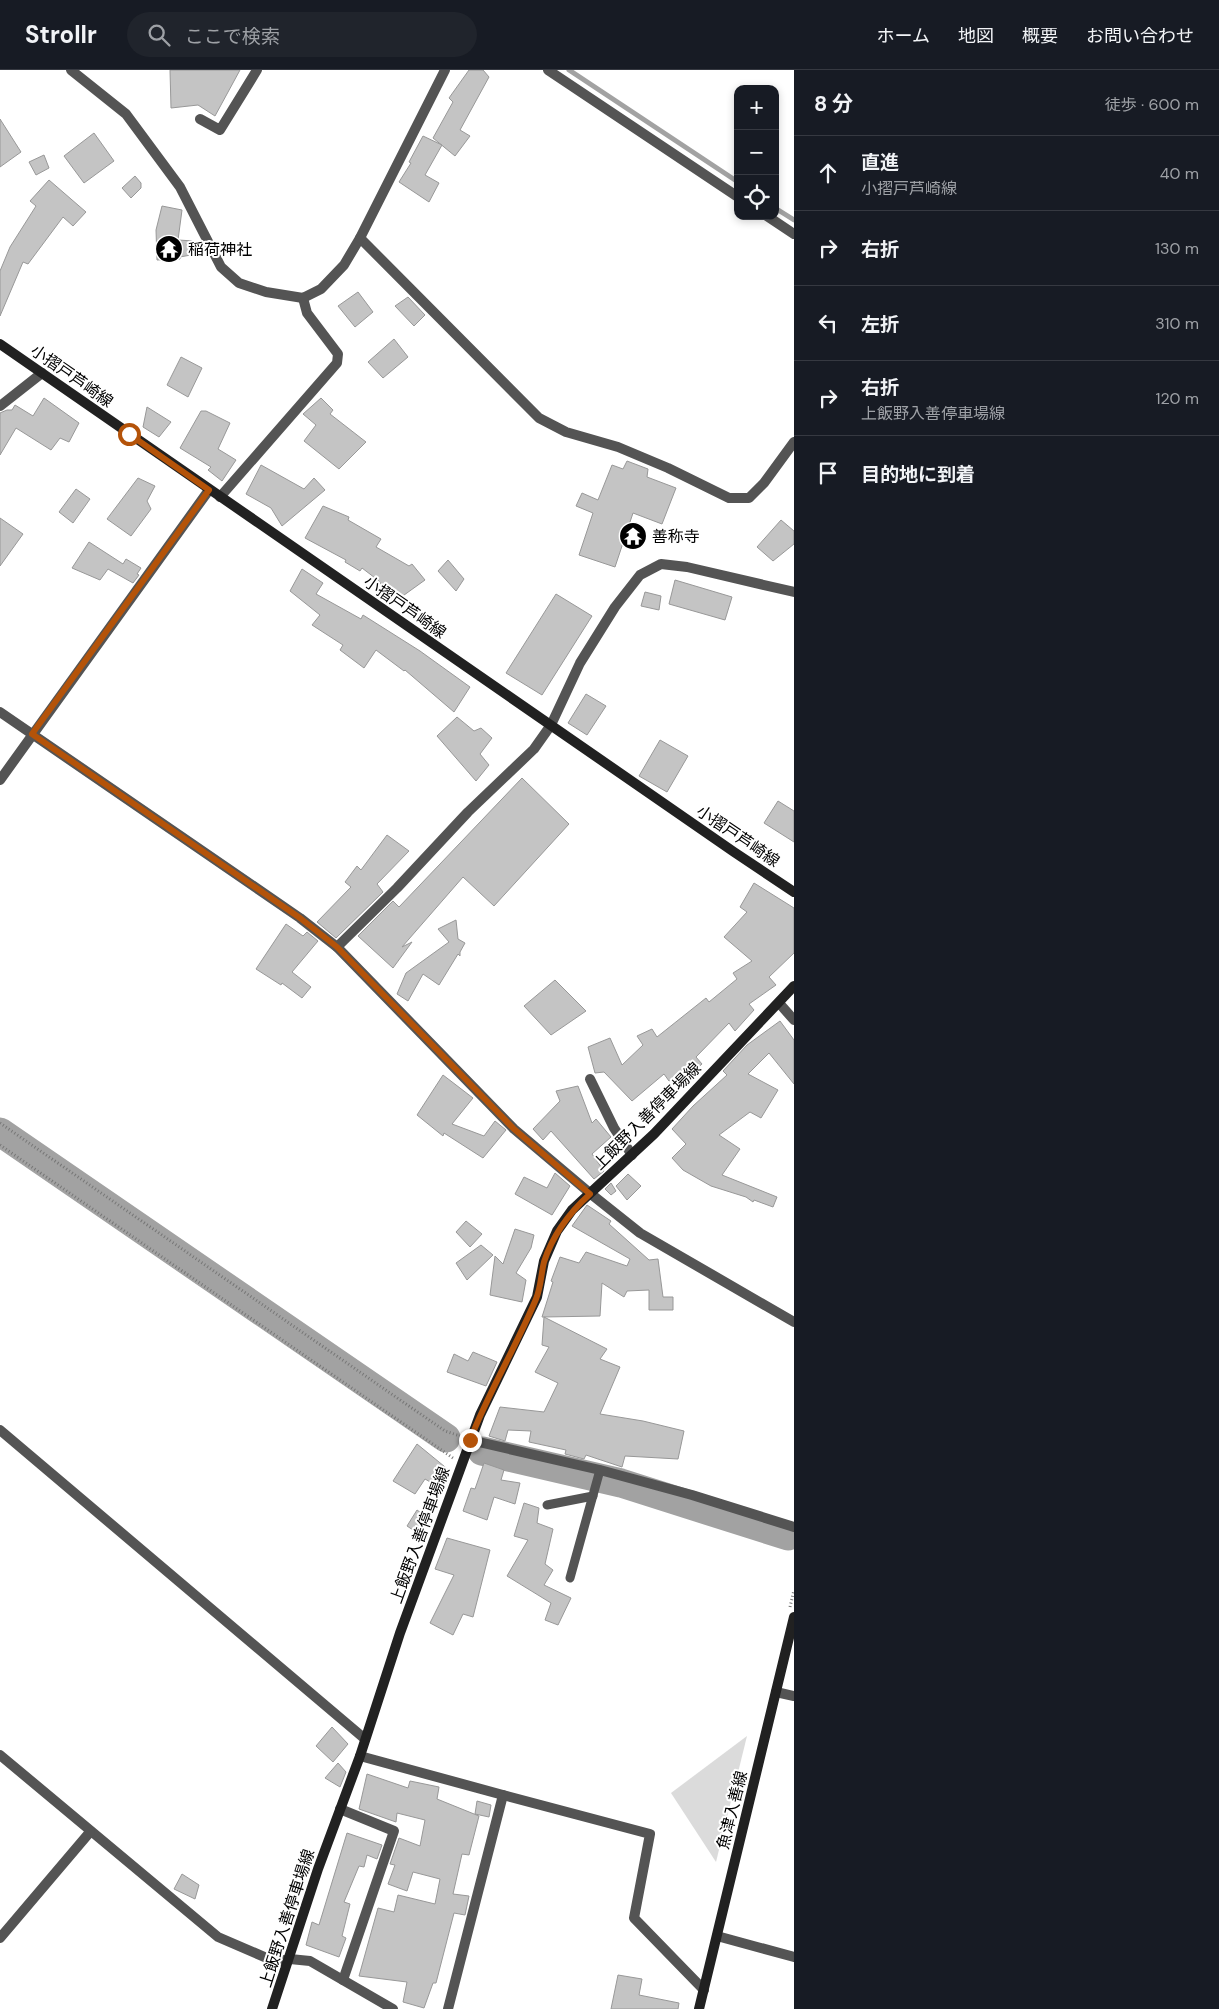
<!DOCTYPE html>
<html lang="ja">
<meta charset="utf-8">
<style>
body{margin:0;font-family:"DM Sans","Noto Sans JP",sans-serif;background:#20242c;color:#f1f3f6}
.controls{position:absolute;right:15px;top:15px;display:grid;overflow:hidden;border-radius:10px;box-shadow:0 2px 8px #0003}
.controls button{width:45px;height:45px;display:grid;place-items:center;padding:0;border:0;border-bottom:1px solid #363941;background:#171b24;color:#f1f3f6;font:25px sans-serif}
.stop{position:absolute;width:15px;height:15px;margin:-11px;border:4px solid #b45309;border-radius:50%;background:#fff}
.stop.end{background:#b45309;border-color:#fff;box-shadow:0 1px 5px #0008}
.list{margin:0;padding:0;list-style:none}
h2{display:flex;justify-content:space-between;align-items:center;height:65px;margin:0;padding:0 20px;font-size:21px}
h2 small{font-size:16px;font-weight:400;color:#9ea1a6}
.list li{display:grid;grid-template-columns:32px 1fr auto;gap:15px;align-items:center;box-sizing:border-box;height:75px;padding:0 20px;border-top:1px solid #363941}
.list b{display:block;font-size:19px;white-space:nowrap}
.list p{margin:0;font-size:16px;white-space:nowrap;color:#9ea1a6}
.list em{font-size:16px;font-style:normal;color:#9ea1a6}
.icon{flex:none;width:28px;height:28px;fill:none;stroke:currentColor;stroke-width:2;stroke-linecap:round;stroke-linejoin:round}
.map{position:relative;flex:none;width:794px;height:1939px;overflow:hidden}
header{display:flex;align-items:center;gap:30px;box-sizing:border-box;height:70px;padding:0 25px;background:#171b24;border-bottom:1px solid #363941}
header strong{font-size:24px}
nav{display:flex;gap:28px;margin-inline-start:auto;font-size:18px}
.search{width:350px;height:45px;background:#20242c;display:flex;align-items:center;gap:12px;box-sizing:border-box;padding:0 18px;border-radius:28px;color:#9ea1a6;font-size:19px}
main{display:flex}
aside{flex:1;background:#171b24}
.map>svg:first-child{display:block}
.green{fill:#dbdbdb}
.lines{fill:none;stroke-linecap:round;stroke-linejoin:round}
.stream{stroke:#a2a2a2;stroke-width:5}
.river{stroke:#a2a2a2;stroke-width:29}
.building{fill:#c4c4c4;stroke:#989898}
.path{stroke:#767676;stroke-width:3;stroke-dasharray:1 2.5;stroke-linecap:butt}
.service{stroke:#545454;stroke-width:9}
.minor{stroke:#545454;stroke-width:10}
.secondary{stroke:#212121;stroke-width:10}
.route{stroke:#b45309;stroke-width:6}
.labels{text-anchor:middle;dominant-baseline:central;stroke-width:4;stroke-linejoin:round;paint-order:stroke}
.poi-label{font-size:16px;fill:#000;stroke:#fff;text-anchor:start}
.street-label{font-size:16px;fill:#000;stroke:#fff}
</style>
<header>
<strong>Strollr</strong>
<div class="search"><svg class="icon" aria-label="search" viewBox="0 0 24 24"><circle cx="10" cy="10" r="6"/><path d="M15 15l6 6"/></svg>ここで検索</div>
<nav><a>ホーム</a><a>地図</a><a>概要</a><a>お問い合わせ</a></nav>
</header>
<main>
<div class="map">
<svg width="794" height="1939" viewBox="0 0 794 1939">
<rect width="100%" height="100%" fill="#fff"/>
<path class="green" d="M747 1666 716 1792 671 1723Z"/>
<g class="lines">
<g class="stream">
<path d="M569 0 738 112"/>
<path d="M775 138 794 150"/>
</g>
<g class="river">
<path d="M0 1062 446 1368"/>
<path d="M482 1381 621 1413 788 1466"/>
</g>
</g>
<g class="building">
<path d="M170 0H240L215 46 198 35 171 38Z"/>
<path d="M469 0H483L489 7 460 60 470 66 455 86 433 68 453 32 449 28Z"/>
<path d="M0 49 21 82 0 97Z"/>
<path d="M94 63 114 91 84 113 64 86Z"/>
<path d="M423 66 442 75 425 105 439 113 429 132 399 112 411 93 409 92Z"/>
<path d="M44 85 49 98 36 105 29 92Z"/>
<path d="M135 106 141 113V118L131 128 122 118Z"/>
<path d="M49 110 86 142 73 156 63 147 28 194 23 192 0 246V201L10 177 36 136 30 131Z"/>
<path d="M162 136 182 140 178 170 194 171 196 184 180 187V189L157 190 156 160Z"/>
<path d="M358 222 373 242 355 257 338 236Z"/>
<path d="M408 227 425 245 414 256 395 236Z"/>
<path d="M394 269 408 287 383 308 368 292Z"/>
<path d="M181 287 202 298 188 327 167 315Z"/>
<path d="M44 328 79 353 69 372 60 368 51 380 16 358 0 385V343L7 340H12L15 335 33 346Z"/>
<path d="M321 328 333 340 330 344 366 372 339 399 304 371 316 355 303 344Z"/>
<path d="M147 337 171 352 159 367 143 357Z"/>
<path d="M201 341H206L230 353 218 379 236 390 222 411 208 400 211 397 180 378Z"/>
<path d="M627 391 648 399 647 407 676 418 662 454 633 443 615 497 579 485 593 443 576 436 582 423 598 430 612 395 623 399Z"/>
<path d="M261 395 304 419 314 408 325 420 282 456 271 438 246 424Z"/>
<path d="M138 408 155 416 147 431 151 439 131 466 107 449Z"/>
<path d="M76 419 90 429 73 453 59 442Z"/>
<path d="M323 436 349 447 348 450 381 469 376 477 409 496 412 494 425 510 393 533 379 511 362 498 360 501 345 492 346 490 305 468Z"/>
<path d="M0 448 23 464 0 496Z"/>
<path d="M781 450 794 461V474L773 491 757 477Z"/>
<path d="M89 472 123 494 126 489 141 498 137 504 139 505 133 513 108 499 100 510 72 498Z"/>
<path d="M448 490 464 509 456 521 438 501Z"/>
<path d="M302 499 323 513 316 524 361 549 363 545 420 581 470 617 454 642 405 600 404 601 376 580 364 598 340 580 343 575 312 555 320 545 290 521Z"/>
<path d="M675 510 732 527 725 550 669 534Z"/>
<path d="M645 522 661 526 659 540 641 536Z"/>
<path d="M556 524 592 546 542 625 506 603Z"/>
<path d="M586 624 606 636 587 665 568 653Z"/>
<path d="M457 647 474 661 481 658 492 668 480 684 489 695 476 711 437 666Z"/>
<path d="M660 670 688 686 667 722 639 706Z"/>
<path d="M522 708 569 754 494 836 463 807 402 877 412 872 393 898 358 866 393 831 399 837Z"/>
<path d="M778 731 794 741V772L764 753Z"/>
<path d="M387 765 409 781 377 814 383 822 336 868 317 852 351 817 345 812 357 796 361 800Z"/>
<path d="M754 813 794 838V883L769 907 776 915 749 934 754 940 735 961 729 953 696 987 702 994 691 1003 688 999 669 1011 664 1004 632 1031 604 1002 595 1003 588 977 610 968 622 995 643 975 637 966 652 959 657 967 706 928 709 932 737 909 733 903 752 891 724 867 747 842 740 837Z"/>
<path d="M456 850 458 869 465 873 460 882V886L458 884 439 915 423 904 408 931 397 924 406 903 449 872 438 859Z"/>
<path d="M286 854 303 866 307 862 318 871 292 902 311 917 302 928 282 913 281 915 256 899Z"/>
<path d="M555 910 586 941 551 965 524 936Z"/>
<path d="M780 951 794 970V1014L769 983 748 1004 778 1020 761 1048 750 1042 719 1065 740 1079 722 1105 777 1127 773 1137 754 1130 753 1132 746 1127 711 1116 683 1100 672 1088 686 1074 672 1059 693 1036 727 1005 723 1001 747 975Z"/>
<path d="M443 1005 473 1028 452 1054 484 1066 495 1051 506 1060 483 1088 444 1063 443 1066 417 1045Z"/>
<path d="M578 1016 592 1053 596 1049 611 1067 592 1084 604 1101 594 1109 551 1061 543 1070 533 1059 560 1031 556 1021Z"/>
<path d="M555 1103 570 1116 552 1145 515 1124 524 1107 547 1118Z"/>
<path d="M628 1104 641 1116 627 1130 616 1116Z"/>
<path d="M611 1113 616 1121 611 1125 605 1119Z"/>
<path d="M587 1135 611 1151 609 1154 649 1190 658 1189 663 1227H673V1240H649V1220L627 1221 624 1227 602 1213 600 1246 544 1247 607 1279 600 1289 620 1297 600 1344 643 1351 684 1361 678 1389 625 1386 622 1397 586 1385 584 1389 565 1384 566 1380 529 1372 531 1361 508 1360 505 1371 489 1366 500 1337 544 1342 558 1313 535 1302 549 1277 542 1275 544 1247H542L553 1212 551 1211 560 1187 579 1193 586 1182 627 1196 630 1189 572 1156Z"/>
<path d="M466 1151 482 1164 470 1177 456 1162Z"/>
<path d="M515 1159 534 1165 531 1178 516 1203 526 1210 522 1232 490 1225 495 1186 503 1194Z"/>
<path d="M481 1175 493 1185 467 1210 456 1193Z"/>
<path d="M473 1282 497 1292 486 1316 447 1302 454 1284 468 1291Z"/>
<path d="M417 1374 450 1401 439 1417 425 1409 415 1424 393 1411Z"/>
<path d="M484 1393 504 1400 501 1410 520 1413 515 1434 494 1427 487 1450 463 1441 471 1418 475 1419Z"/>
<path d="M524 1433 539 1438 537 1453 553 1459 545 1494 553 1500 544 1515 571 1528 558 1555 545 1550 551 1533 507 1506 528 1470 514 1466Z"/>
<path d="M417 1440 427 1447V1452L419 1464 407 1456Z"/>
<path d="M447 1468 490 1480 473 1547 463 1544 453 1565 430 1553 454 1505 435 1499Z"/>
<path d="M332 1657 348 1674 333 1692 316 1676Z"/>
<path d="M338 1693 346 1702 340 1717 325 1708Z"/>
<path d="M367 1704 408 1718 410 1711 439 1717 437 1729 479 1746 469 1785 462 1784 453 1824 469 1826 465 1845 454 1843 436 1913H433L424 1938 403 1932 407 1912 359 1906 378 1838 394 1842 398 1825 435 1834 440 1809 413 1802 407 1821 388 1814 395 1795 390 1794 399 1768 420 1776 425 1750 397 1743 396 1752 359 1739Z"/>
<path d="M477 1731 491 1735 489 1747 475 1744Z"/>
<path d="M347 1763 382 1775 377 1789 367 1785 364 1797 359 1796 344 1832 350 1834 342 1866 346 1868 339 1887 306 1875 312 1852 319 1855Z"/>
<path d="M182 1804 199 1815 195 1829 174 1819Z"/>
<path d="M618 1905 642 1909 639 1925 679 1933 678 1939H611Z"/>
</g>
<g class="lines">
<g class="path">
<path d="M0 1053 445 1361 460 1366"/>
<path d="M0 1075 453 1388"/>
<path d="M790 1537 794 1520"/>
</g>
<g class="service">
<path d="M547 1435 593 1426"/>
<path d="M570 1508 600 1400"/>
</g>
<g class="minor">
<path d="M71 0 126 44 180 117 221 197 239 213 266 222 303 228 321 219 344 195 360 168 539 348 566 362 618 377 668 398 729 428H749L764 413 794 372"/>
<path d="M548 0 738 127"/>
<path d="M200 49 220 60 257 0"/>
<path d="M767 146 794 164"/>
<path d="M360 168 445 0"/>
<path d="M0 336 42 303"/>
<path d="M220 427 337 293 338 284 307 243 303 228"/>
<path d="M0 642 300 848 337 877 514 1059 591 1124 640 1163 794 1252"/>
<path d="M0 710 209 420"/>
<path d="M337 877 397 818 468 742 534 679 551 655 580 593 615 537 640 505 661 494 687 497 794 522"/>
<path d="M779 933 794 950"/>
<path d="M590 1009 614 1058 632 1085"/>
<path d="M0 1360 365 1669"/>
<path d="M470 1370 600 1400 692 1425 794 1457"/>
<path d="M776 1622 794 1626"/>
<path d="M0 1685 218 1867 276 1892 290 1889 310 1891 393 1939"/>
<path d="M360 1686 503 1725 448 1939"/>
<path d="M503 1725 650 1764 634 1848 704 1920"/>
<path d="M340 1739 394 1761 343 1910"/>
<path d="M717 1866 794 1887"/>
<path d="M0 1868 90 1762"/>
</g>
<g class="secondary">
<path d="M0 274 734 782 794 822"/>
<path d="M272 1939 318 1799 360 1686 400 1563 462 1394 480 1345 537 1227 544 1191 557 1161 572 1140 654 1064 794 916"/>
<path d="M699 1939 794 1547"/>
</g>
</g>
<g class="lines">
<path class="route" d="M129 364 209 420 32 664 300 848 337 877 514 1059 590 1124C569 1143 553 1164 544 1192 541 1204 541 1217 536 1229 516 1277 489 1321 470 1370"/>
</g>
<defs>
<g id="temple-disc" transform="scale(1.4375)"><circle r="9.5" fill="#000" stroke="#fff"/><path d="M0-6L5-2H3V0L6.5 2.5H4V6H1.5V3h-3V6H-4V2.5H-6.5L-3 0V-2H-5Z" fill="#fff"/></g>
</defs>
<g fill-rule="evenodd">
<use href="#temple-disc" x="169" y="179"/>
<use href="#temple-disc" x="633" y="466"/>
</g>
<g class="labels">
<g class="poi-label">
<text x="188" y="179">稲荷神社</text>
<text x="652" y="466">善称寺</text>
</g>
<g class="street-label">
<text transform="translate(72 306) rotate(35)">小摺戸芦崎線</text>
<text transform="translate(405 537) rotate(35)">小摺戸芦崎線</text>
<text transform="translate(738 766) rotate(34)">小摺戸芦崎線</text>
<text transform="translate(647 1046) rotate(-45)">上飯野入善停車場線</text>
<text transform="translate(420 1465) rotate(-70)">上飯野入善停車場線</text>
<text transform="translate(732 1740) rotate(-76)">魚津入善線</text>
<text transform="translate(287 1848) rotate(-72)">上飯野入善停車場線</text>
</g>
</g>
</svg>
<div class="controls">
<button>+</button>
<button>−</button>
<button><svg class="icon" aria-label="locate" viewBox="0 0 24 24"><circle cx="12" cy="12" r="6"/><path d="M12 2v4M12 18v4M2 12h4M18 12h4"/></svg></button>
</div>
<div class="stop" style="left:129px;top:364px"></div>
<div class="stop end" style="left:470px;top:1370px"></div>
</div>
<aside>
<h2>8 分<small>徒歩 · 600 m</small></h2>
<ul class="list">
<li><svg class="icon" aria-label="ahead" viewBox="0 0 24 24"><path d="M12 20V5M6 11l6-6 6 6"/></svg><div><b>直進</b><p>小摺戸芦崎線</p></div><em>40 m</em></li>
<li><svg class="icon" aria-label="right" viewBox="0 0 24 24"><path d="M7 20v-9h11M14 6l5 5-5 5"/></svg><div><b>右折</b></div><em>130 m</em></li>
<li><svg class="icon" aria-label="left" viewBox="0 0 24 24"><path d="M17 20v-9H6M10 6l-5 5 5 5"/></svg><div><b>左折</b></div><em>310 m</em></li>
<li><svg class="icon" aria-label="right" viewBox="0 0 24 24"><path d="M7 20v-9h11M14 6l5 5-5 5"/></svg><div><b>右折</b><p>上飯野入善停車場線</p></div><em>120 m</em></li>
<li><svg class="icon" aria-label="arrive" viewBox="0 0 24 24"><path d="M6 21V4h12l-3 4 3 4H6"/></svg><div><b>目的地に到着</b></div></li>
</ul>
</aside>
</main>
